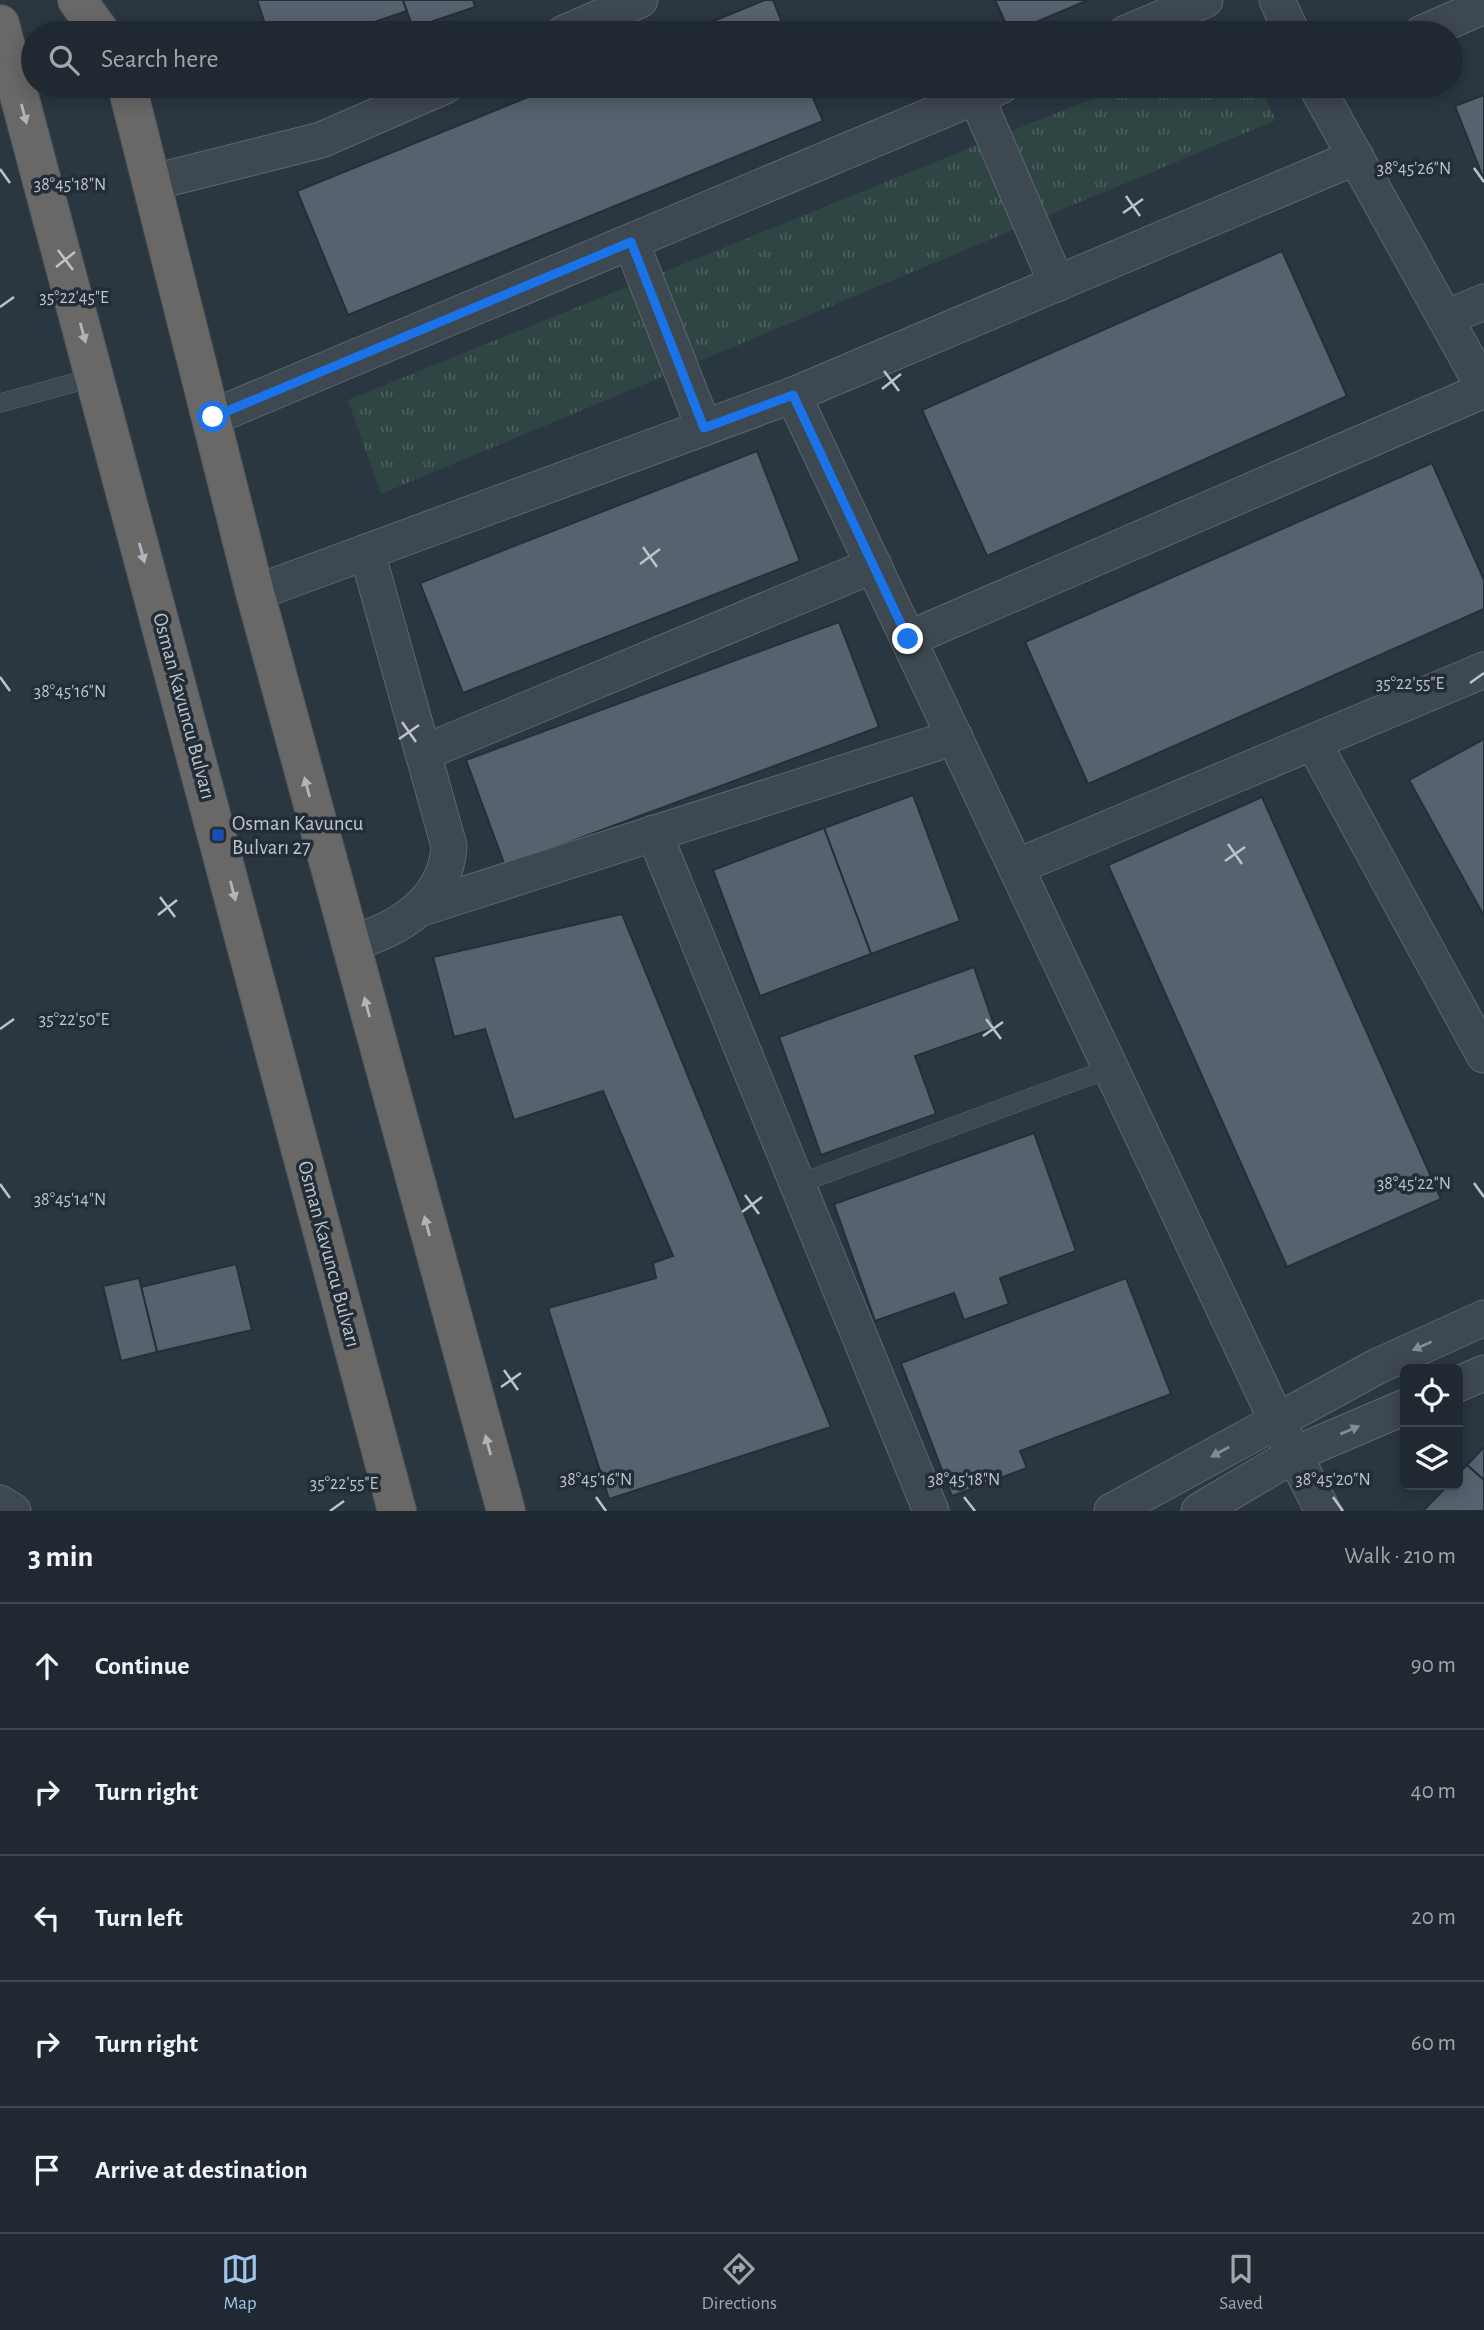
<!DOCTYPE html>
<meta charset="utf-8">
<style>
body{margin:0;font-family:"Alegreya Sans",sans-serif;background:#283139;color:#f1f3f6}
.controls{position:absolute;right:21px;bottom:21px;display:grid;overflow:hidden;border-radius:10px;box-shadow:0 4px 18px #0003}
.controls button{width:63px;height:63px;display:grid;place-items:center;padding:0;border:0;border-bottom:2px solid #3d454d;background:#202931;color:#f1f3f6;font:35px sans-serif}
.stop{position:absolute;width:21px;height:21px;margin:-16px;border:5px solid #1a73e8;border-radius:50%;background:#fff}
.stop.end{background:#1a73e8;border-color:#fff;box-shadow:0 2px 7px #0008}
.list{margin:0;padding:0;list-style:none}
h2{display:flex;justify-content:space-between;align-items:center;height:91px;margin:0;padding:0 28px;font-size:30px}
h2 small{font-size:23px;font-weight:400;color:#a2a6ab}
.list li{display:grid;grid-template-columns:46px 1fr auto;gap:21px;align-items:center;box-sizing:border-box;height:126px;padding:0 28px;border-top:2px solid #3d454d}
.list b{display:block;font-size:26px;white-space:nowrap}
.list em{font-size:23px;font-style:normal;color:#a2a6ab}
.icon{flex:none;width:38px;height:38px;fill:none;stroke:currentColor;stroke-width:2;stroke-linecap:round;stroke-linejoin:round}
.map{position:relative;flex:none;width:1484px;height:1511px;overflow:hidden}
.search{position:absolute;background:#202931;box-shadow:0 4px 18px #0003;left:21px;right:21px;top:21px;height:77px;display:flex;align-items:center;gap:18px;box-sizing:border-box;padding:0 24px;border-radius:38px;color:#a2a6ab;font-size:26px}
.sheet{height:721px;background:#202931}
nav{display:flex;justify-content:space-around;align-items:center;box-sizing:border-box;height:98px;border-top:2px solid #3d454d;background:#202931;font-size:19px;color:#a2a6ab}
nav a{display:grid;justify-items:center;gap:4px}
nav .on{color:#9dc6ee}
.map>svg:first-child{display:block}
.grass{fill:url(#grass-tufts)}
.building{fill:#56626e;stroke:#252f39;stroke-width:2}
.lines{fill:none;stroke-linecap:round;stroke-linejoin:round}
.service-casing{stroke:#5d666f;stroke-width:19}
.minor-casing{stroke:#5d666f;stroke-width:37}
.trunk-casing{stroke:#49535c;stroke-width:40}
.service{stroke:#3e4851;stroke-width:18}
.minor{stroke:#3e4851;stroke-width:35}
.trunk{stroke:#6a6866;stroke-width:38}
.oneway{fill:#b0b5bc}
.oneway2{fill:#838c94}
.route{stroke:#1a73e8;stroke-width:9}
.ticks{fill:none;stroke:#bcc3cb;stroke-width:2.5}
.transit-dot{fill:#1a4fb4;stroke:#232d37;stroke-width:2.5}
.labels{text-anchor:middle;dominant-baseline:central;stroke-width:7;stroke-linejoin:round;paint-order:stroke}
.street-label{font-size:21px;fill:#bcc3cb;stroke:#232d37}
.poi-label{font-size:21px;fill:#bcc3cb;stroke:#232d37;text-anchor:start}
.ticks-label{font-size:18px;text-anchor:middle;fill:#bcc3cb;stroke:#232d37;stroke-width:7;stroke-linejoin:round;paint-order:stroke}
</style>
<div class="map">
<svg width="1484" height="1511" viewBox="0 0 1484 1511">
<defs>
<pattern id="grass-tufts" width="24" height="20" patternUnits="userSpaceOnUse" patternTransform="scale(1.75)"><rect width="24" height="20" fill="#2f4544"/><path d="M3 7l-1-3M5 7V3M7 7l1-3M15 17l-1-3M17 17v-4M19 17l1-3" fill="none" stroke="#4b5e5e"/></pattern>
</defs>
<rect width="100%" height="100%" fill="#2a3741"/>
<path class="grass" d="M1123 86H1260L1276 120 381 494 348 400Z"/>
<g class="building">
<path d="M257 0H403L407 11 342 33H268Z"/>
<path d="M403 0H473L475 7 413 28Z"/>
<path d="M765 0H773L786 33H684Z"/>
<path d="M995 0H1088L1010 33Z"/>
<path d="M555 86H808L823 121 348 315 297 191Z"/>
<path d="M1484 95V180L1455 106Z"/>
<path d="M1282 251 1347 396 987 556 922 410Z"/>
<path d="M757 451 800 561 463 693 420 583Z"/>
<path d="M1432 463 1484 580V609L1088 784 1025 642Z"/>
<path d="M839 622 879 727 505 866 466 760Z"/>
<path d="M1484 739V916L1409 780Z"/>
<path d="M913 795 960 921 871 954 824 828Z"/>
<path d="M1262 797 1441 1199 1287 1267 1108 865Z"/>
<path d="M824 828 871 954 760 996 713 870Z"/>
<path d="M622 914 831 1427 609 1499 548 1308 656 1278 653 1263 673 1256 603 1091 514 1120 485 1029 454 1037 433 957Z"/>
<path d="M974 967 995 1028 915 1056 936 1114 821 1155 779 1037Z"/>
<path d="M1034 1133 1076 1251 1000 1278 1009 1304 964 1320 954 1293 875 1321 834 1204Z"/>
<path d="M236 1264 252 1330 157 1352 141 1287Z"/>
<path d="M139 1278 157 1352 121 1361 103 1286Z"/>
<path d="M1126 1278 1171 1394 1020 1451 1027 1468 952 1496 901 1363Z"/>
<path d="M1484 1447V1480L1467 1465Z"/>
<path d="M1467 1465 1484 1480V1511H1423L1448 1485H1458V1474Z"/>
</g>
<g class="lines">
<g class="service-casing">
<g id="service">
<path d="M0 403 95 377"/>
<path d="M798 1184 1111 1068"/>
</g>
</g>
<g class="minor-casing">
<g id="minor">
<path d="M1277 0 1292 33"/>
<path d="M564 33 640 0"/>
<path d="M1126 33 1205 0"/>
<path d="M1422 33 1484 6"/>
<path d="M1316 86 1484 388"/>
<path d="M976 96 1057 284"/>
<path d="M154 182 321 140 445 86"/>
<path d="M631 242 704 428"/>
<path d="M1445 318 1484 302"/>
<path d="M793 395 1277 1421 1323 1511"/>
<path d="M213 417 1001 86"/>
<path d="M255 593 793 395 1356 157"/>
<path d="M908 639 1484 390"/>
<path d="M1313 742 1484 1055"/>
<path d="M423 753 874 565"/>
<path d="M654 833 931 1511"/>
<path d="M1016 867 1484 670"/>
<path d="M419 909 955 737"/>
<path d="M349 943C398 931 446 901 449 846L367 552"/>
<path d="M1458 1384 1484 1373"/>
<path d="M0 1503 13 1511"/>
<path d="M1112 1511 1378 1366 1484 1318"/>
<path d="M1199 1511 1295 1454 1405 1407"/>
</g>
</g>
<g class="trunk-casing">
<g id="trunk">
<path d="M77 0 101 33"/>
<path d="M0 24 397 1511"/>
<path d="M127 86 255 593 506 1511"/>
</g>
</g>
<use href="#service" class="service"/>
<use href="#minor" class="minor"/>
<use href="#trunk" class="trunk"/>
</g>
<defs><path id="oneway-solid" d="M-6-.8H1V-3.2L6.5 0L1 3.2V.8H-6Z" transform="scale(1.75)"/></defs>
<g class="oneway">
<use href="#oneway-solid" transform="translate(24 114) rotate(75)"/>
<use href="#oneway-solid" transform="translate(83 333) rotate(75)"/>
<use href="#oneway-solid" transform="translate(142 553) rotate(75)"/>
<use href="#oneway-solid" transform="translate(307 787) rotate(-105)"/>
<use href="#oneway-solid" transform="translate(233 891) rotate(75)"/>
<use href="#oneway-solid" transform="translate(367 1007) rotate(-105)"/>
<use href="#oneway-solid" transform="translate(427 1226) rotate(-105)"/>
<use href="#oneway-solid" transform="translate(488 1445) rotate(-105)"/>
</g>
<g class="oneway2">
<use href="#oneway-solid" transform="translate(1422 1346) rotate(156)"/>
<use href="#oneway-solid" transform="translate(1350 1430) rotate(-23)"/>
<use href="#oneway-solid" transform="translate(1220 1452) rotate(151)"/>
</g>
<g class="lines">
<path class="route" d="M213 417 631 242 704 428 793 395 908 639"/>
</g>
<path class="ticks" d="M1474 168 1484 182M0 169 10 183M1126 196 1140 216M1123 213 1143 199M58 250 73 270M56 267 75 252M0 307 14 297M884 371 899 391M882 389 901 374M643 547 657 567M640 564 660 549M0 677 10 691M1470 683 1484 673M402 722 416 742M399 739 419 725M1228 844 1242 864M1225 861 1245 847M160 897 175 917M158 915 177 900M986 1019 1001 1039M0 1029 14 1019M983 1036 1003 1022M1474 1183 1484 1197M0 1184 10 1198M745 1195 759 1214M742 1212 762 1197M504 1370 518 1390M501 1387 521 1373M596 1497 606 1511M964 1497 975 1511M1333 1497 1343 1511M330 1511 344 1501"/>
<rect class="transit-dot" x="211" y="828" width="14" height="14" rx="3.5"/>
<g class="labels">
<g class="street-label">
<text transform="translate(184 706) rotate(75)">Osman Kavuncu Bulvarı</text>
<text transform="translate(329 1254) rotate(75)">Osman Kavuncu Bulvarı</text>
</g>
<g class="poi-label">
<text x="232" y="823">Osman Kavuncu<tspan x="232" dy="24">Bulvarı 27</tspan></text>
</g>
</g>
<g class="ticks-label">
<text x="1414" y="174">38°45'26"N</text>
<text x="70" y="190">38°45'18"N</text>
<text x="74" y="303">35°22'45"E</text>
<text x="1410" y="689">35°22'55"E</text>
<text x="70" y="697">38°45'16"N</text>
<text x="74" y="1025">35°22'50"E</text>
<text x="1414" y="1189">38°45'22"N</text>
<text x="70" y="1205">38°45'14"N</text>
<text x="596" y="1485">38°45'16"N</text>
<text x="964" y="1485">38°45'18"N</text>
<text x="1333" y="1485">38°45'20"N</text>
<text x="344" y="1489">35°22'55"E</text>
</g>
</svg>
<div class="controls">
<button><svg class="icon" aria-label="locate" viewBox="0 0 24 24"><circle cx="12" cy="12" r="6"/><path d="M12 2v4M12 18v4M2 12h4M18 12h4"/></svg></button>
<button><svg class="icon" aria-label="layers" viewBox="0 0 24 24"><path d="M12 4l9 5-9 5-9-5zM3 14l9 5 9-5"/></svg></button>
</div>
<div class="stop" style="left:213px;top:417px"></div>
<div class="stop end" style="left:908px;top:639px"></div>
<div class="search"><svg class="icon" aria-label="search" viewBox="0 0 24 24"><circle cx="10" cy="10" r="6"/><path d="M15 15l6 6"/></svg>Search here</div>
</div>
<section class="sheet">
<h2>3 min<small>Walk · 210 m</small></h2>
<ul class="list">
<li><svg class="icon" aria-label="ahead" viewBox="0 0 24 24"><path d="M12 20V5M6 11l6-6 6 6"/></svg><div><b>Continue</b></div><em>90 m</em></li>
<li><svg class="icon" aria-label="right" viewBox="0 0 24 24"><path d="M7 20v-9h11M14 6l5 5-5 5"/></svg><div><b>Turn right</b></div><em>40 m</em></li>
<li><svg class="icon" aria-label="left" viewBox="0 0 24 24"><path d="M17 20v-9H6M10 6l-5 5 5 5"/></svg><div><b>Turn left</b></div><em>20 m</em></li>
<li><svg class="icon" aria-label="right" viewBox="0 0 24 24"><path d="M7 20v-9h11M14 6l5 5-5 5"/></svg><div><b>Turn right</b></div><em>60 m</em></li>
<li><svg class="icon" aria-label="arrive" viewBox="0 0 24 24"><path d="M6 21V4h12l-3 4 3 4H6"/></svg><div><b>Arrive at destination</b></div></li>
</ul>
</section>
<nav>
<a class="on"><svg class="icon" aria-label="map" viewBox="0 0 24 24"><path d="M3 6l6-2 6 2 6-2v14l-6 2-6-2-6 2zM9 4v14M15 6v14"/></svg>Map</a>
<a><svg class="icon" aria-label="directions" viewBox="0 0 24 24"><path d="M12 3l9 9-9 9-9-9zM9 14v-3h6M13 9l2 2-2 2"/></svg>Directions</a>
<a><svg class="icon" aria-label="saved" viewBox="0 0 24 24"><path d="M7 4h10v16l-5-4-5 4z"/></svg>Saved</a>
</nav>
